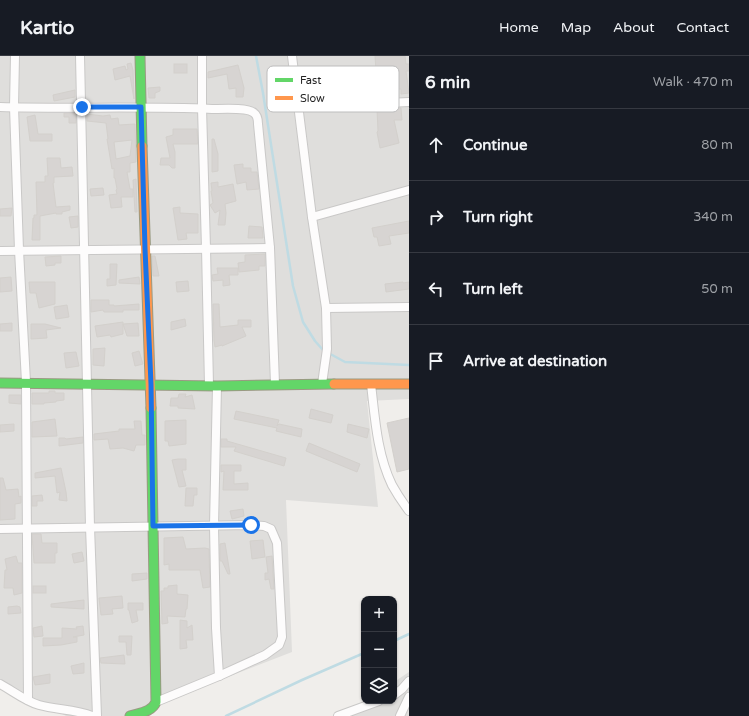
<!DOCTYPE html>
<meta charset="utf-8">
<style>
body{margin:0;font-family:"Varela Round",sans-serif;background:#242831;color:#f1f3f6}
.controls{position:absolute;right:12px;bottom:12px;display:grid;overflow:hidden;border-radius:8px;box-shadow:0 1px 3px #0004}
.controls button{width:36px;height:36px;display:grid;place-items:center;padding:0;border:0;border-bottom:1px solid #363941;background:#171b24;color:#f1f3f6;font:20px sans-serif}
.stop{position:absolute;width:12px;height:12px;margin:-9px;border:3px solid #1a73e8;border-radius:50%;background:#fff}
.stop.end{background:#1a73e8;border-color:#fff;box-shadow:0 1px 4px #0008}
.list{margin:0;padding:0;list-style:none}
h2{display:flex;justify-content:space-between;align-items:center;height:52px;margin:0;padding:0 16px;font-size:17px}
h2 small{font-size:13px;font-weight:400;color:#9ea1a6}
.list li{display:grid;grid-template-columns:26px 1fr auto;gap:12px;align-items:center;box-sizing:border-box;height:72px;padding:0 16px;border-top:1px solid #363941}
.list b{display:block;font-size:15px;white-space:nowrap}
.list em{font-size:13px;font-style:normal;color:#9ea1a6}
.icon{flex:none;width:22px;height:22px;fill:none;stroke:currentColor;stroke-width:2;stroke-linecap:round;stroke-linejoin:round}
.map{position:relative;flex:none;width:409px;height:660px;overflow:hidden}
header{display:flex;align-items:center;gap:24px;box-sizing:border-box;height:56px;padding:0 20px;background:#171b24;border-bottom:1px solid #363941}
header strong{font-size:19px}
nav{display:flex;gap:22px;margin-inline-start:auto;font-size:14px}
main{display:flex}
aside{flex:1;background:#171b24}
.map>svg:first-child{display:block}
.residential{fill:#dfdedc}
.lines{fill:none;stroke-linecap:round;stroke-linejoin:round}
.stream{stroke:#bfdbe3;stroke-width:2.5}
.building{fill:#d7d4d2;stroke:#d3d0cc;fill-rule:evenodd}
.street-casing{stroke:#c9c8c7;stroke-width:10}
.fast-casing{stroke:#999a82;stroke-width:11}
.slow-casing{stroke:#999a82;stroke-width:11}
.street{stroke:#fdfcfc;stroke-width:8}
.fast{stroke:#63d668;stroke-width:9}
.slow{stroke:#ff974d;stroke-width:9}
.route{stroke:#1a73e8;stroke-width:5}
.key{fill:#fff;stroke:#bdbdbd;stroke-width:1}
.key-label{font-size:11px;fill:#222}
</style>
<header>
<strong>Kartio</strong>
<nav><a>Home</a><a>Map</a><a>About</a><a>Contact</a></nav>
</header>
<main>
<div class="map">
<svg width="409" height="660" viewBox="0 0 409 660">
<rect width="100%" height="100%" fill="#f0eeeb"/>
<g class="residential">
<path d="M0 0H409V343L367 345 378 451 286 444 292 596 127 660H66L0 625Z"/>
<path d="M409 616V660H344L366 645H394V626Z"/>
</g>
<g class="lines">
<g class="stream">
<path d="M256 0 263 37 293 230 303 266 315 285 323 294 345 306 409 309"/>
<path d="M394 585 409 578"/>
<path d="M226 660 302 624 364 597"/>
</g>
</g>
<g class="building">
<path d="M375 0H405L406 8H409V15H406L409 37 401 38V33H394L391 14 376 15Z"/>
<path d="M131 7 133 14 134 43 130 20 115 24 113 13 125 10 126 14 128 13 127 8Z"/>
<rect x="174" y="8" width="13" height="9"/>
<path d="M238 9 244 32 243 41H236V32L229 33 227 18 208 22V16Z"/>
<path d="M160 31V35L155 37V42H149L148 32Z"/>
<path d="M75 34V41L54 45 53 39Z"/>
<path d="M401 52 402 64H394L399 87 380 92 377 76 378 75 377 53Z"/>
<path d="M64 57H76V67H69V61H64Z"/>
<path d="M87 58 103 60 110 59 111 63 118 62 119 69 135 68 136 106 130 107V116H127L130 133H133V141H121L122 151 111 152 109 139 117 138 116 134 117 133 115 122H114V112L112 113 107 83H108L106 67 87 65ZM132 84 130 100 116 103 114 86Z"/>
<path d="M35 59 38 78H52V85H30L27 61Z"/>
<path d="M173 73H197L198 88H173L175 96V112H172L169 109H160L161 102H170L166 81 173 79Z"/>
<path d="M212 83H214L218 98V115L212 116Z"/>
<path d="M47 102H60L61 112 72 111 73 120 54 121V127H53L56 151 70 150V154L62 156V158H56V157L40 160V184H32L33 162H34V159H37L36 126H45V120H48Z"/>
<path d="M243 108V112H251V116H257L259 133 247 134 246 126 237 128 234 109Z"/>
<path d="M136 123 137 156H135L133 124Z"/>
<path d="M218 126V131L233 128 236 145 225 148 226 157 225 169H218L220 154 215 157 210 149 213 147 211 135H212L211 127Z"/>
<path d="M103 132 104 139 91 140 90 133Z"/>
<path d="M180 151V157L198 158V177H186L187 183 178 184 173 152Z"/>
<path d="M12 152 11 160H0V153Z"/>
<path d="M78 160V171L71 172 69 161Z"/>
<path d="M409 165V177L389 180 391 188 379 190 377 181H374L372 172Z"/>
<path d="M249 170 262 171 263 182H248Z"/>
<path d="M265 198V210H259V214L239 216 238 207 245 206V199Z"/>
<path d="M61 200V207H55V209L46 210 45 201Z"/>
<path d="M152 200H155L159 220H153Z"/>
<path d="M110 208H117L116 229 107 230V223H110Z"/>
<path d="M217 212H238V219H229L230 229 223 230V224L213 225 212 219 218 218Z"/>
<path d="M11 221 12 235 0 236V222Z"/>
<path d="M139 221 140 228 119 227V224Z"/>
<path d="M188 225 189 235 177 236 176 226Z"/>
<path d="M29 226H55V248L39 252 36 237H30Z"/>
<path d="M403 226V227L409 226V233L386 236 385 228Z"/>
<path d="M91 244H109V249H114V250L139 248V254H123V256H104L103 254 91 256Z"/>
<path d="M213 248H219L220 271 238 269V264H251V271H242L246 280 222 290V289L215 291 214 284Z"/>
<path d="M67 249 69 261 56 263 54 251Z"/>
<path d="M185 263 186 270 171 274V266Z"/>
<path d="M123 266V268L138 267 139 280H127L123 268V278L111 281 110 279 97 281 95 270Z"/>
<path d="M12 267V275H0V268Z"/>
<path d="M31 268H45L61 272 46 274 47 282 31 283Z"/>
<path d="M105 292 104 310 93 309V293Z"/>
<path d="M139 295 143 308 135 310 132 297Z"/>
<path d="M76 296 79 310 66 312 64 297Z"/>
<path d="M49 335H55V337H64V344L56 345V346L44 347V348H32V337H49Z"/>
<path d="M179 338H186L185 341 192 339 195 353 178 352V350H170L171 342H178Z"/>
<path d="M9 339H21V348L9 347Z"/>
<path d="M311 353 333 359 331 367 309 362Z"/>
<path d="M236 355 279 364 277 370 279 368 302 373 301 381 276 375 277 372 234 363Z"/>
<path d="M409 362V413L397 416 387 367Z"/>
<path d="M55 363 57 380 32 381V366Z"/>
<path d="M186 364V388L169 390 168 385H165V365Z"/>
<path d="M134 365H141L142 379H145V389H136L134 395 123 392 110 393 108 383 94 384V378L119 375V373H135Z"/>
<path d="M14 368V375L0 376V369Z"/>
<path d="M348 368 369 373 367 382 347 376Z"/>
<path d="M83 381V387L59 390V382H65L66 383Z"/>
<path d="M221 383H227V385L286 402 284 410 234 395 236 391H221Z"/>
<path d="M309 387 360 408 357 416 306 395Z"/>
<path d="M178 403H186V414H182L186 430 179 431 172 404Z"/>
<path d="M221 409H241V415H234V428L248 427V434H223L224 415 221 416Z"/>
<path d="M61 412 66 436 67 445 59 444 60 436 57 437 55 420 35 422V417Z"/>
<path d="M0 422H3L6 434 18 433 19 441 21 440V447L15 448V463L0 464Z"/>
<path d="M186 432H197V439H194L193 450H185Z"/>
<path d="M42 439 43 445H37V450H32V440Z"/>
<path d="M243 453 244 460 232 463 230 455Z"/>
<path d="M32 478H41L42 487H57V497H55V507H34Z"/>
<path d="M183 481 186 493 205 492 209 493 210 531 203 532 200 514H169V508L164 509V482Z"/>
<path d="M263 484 265 501 252 503 250 485Z"/>
<path d="M225 487 230 518H228L222 505H220V488Z"/>
<path d="M82 496 84 505 74 507 72 498Z"/>
<path d="M16 500 18 507H22V537L14 539 13 532H4L5 514H7L5 503Z"/>
<path d="M272 500 274 533H271L269 523 265 524V517H268L266 501Z"/>
<path d="M147 517V523L132 525V518Z"/>
<path d="M177 529V538L188 539 187 553H186L185 561 167 560 168 567 162 568 161 535H164V532H168V530Z"/>
<rect x="33" y="530" width="13" height="7"/>
<path d="M122 540 123 552 112 553 113 558 101 559 99 542Z"/>
<path d="M84 544V553L51 551V548Z"/>
<path d="M128 547H143V554H136L138 565 132 567 129 554H128Z"/>
<path d="M17 550 20 551 21 557 8 558V551Z"/>
<path d="M180 564 187 565V572L192 569 193 584H186L187 592 180 593Z"/>
<path d="M42 570 43 580 34 581 33 572Z"/>
<path d="M83 570 84 579 73 581H77V586L61 589 43 590V582H62V572L77 573 76 571Z"/>
<path d="M119 580H132L131 599H127L126 586H119Z"/>
<path d="M124 599 125 608 101 607 100 602Z"/>
<path d="M84 607V617L73 618 71 610Z"/>
<path d="M50 618V627L35 629 33 621Z"/>
</g>
<g class="lines">
<g class="street-casing">
<g id="street">
<path d="M15 0 14 51 19 194 26 326 28 644"/>
<path d="M80 0 90 471 97 660"/>
<path d="M202 0V52L206 192 209 329"/>
<path d="M292 0 312 161 326 252 327 293 322 328"/>
<path d="M0 51C71 53 141 50 212 53 220 53 248 51 254 57 257 59 258 64 258 68L270 192 275 328"/>
<path d="M299 51 409 46"/>
<path d="M312 161 409 134"/>
<path d="M0 195 270 192"/>
<path d="M326 252 409 251"/>
<path d="M371 328C375 362 377 398 392 429 397 438 403 447 409 455"/>
<path d="M217 330 214 470 216 572 219 620"/>
<path d="M0 473 251 469 264 470 271 473 277 487 282 581 279 589 265 599 219 620 156 646"/>
<path d="M0 628C13 635 25 645 39 649 57 654 75 653 92 660"/>
<path d="M394 639 402 633 409 625"/>
<path d="M338 660 379 645"/>
<path d="M400 660 409 641"/>
</g>
</g>
<g class="fast-casing">
<g id="fast">
<path d="M140 0 142 90"/>
<path d="M0 327 217 330 334 328"/>
<path d="M130 660C139 657 152 656 156 646L151 352"/>
</g>
</g>
<g class="slow-casing">
<g id="slow">
<path d="M142 90 151 352"/>
<path d="M334 328H409"/>
</g>
</g>
<use href="#street" class="street"/>
<use href="#fast" class="fast"/>
<use href="#slow" class="slow"/>
</g>
<g class="lines">
<path class="route" d="M82 51H141L145 193 151 328 153 470 251 469"/>
</g>
<rect x="267" y="10" width="132" height="46" rx="6" class="key"/>
<rect x="275" y="22" width="18" height="4" fill="#63d668"/>
<rect x="275" y="40" width="18" height="4" fill="#ff974d"/>
<g class="key-label">
<text x="300" y="28">Fast</text>
<text x="300" y="46">Slow</text>
</g>
</svg>
<div class="controls">
<button>+</button>
<button>−</button>
<button><svg class="icon" aria-label="layers" viewBox="0 0 24 24"><path d="M12 4l9 5-9 5-9-5zM3 14l9 5 9-5"/></svg></button>
</div>
<div class="stop" style="left:251px;top:469px"></div>
<div class="stop end" style="left:82px;top:51px"></div>
</div>
<aside>
<h2>6 min<small>Walk · 470 m</small></h2>
<ul class="list">
<li><svg class="icon" aria-label="ahead" viewBox="0 0 24 24"><path d="M12 20V5M6 11l6-6 6 6"/></svg><div><b>Continue</b></div><em>80 m</em></li>
<li><svg class="icon" aria-label="right" viewBox="0 0 24 24"><path d="M7 20v-9h11M14 6l5 5-5 5"/></svg><div><b>Turn right</b></div><em>340 m</em></li>
<li><svg class="icon" aria-label="left" viewBox="0 0 24 24"><path d="M17 20v-9H6M10 6l-5 5 5 5"/></svg><div><b>Turn left</b></div><em>50 m</em></li>
<li><svg class="icon" aria-label="arrive" viewBox="0 0 24 24"><path d="M6 21V4h12l-3 4 3 4H6"/></svg><div><b>Arrive at destination</b></div></li>
</ul>
</aside>
</main>
